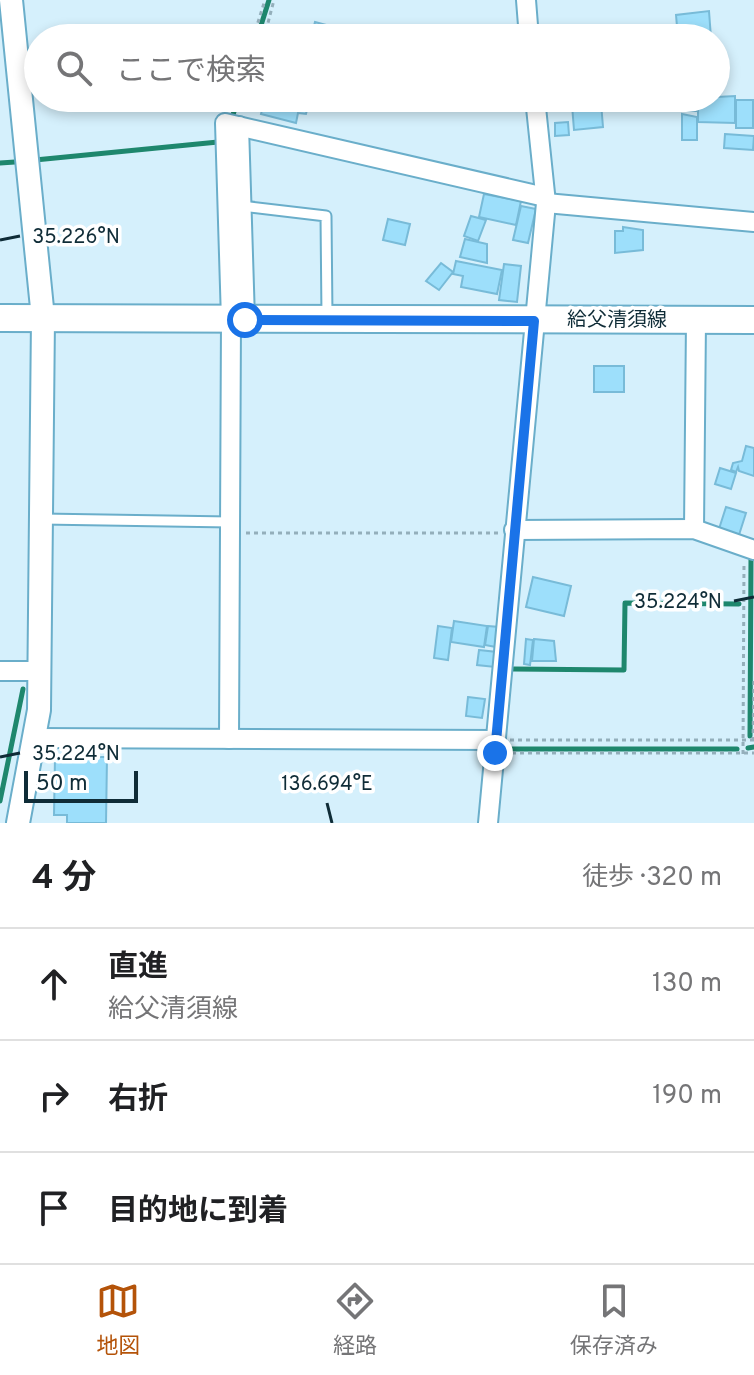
<!DOCTYPE html>
<html lang="ja">
<meta charset="utf-8">
<style>
body{margin:0;font-family:Overpass,"Noto Sans JP",sans-serif;background:#f2f2f2;color:#202124}
.scale{position:absolute;left:24px;bottom:20px;width:114px;box-sizing:border-box;padding-left:8px;border:4px solid #0f2c37;border-top:0;font-size:22px;line-height:28px;white-space:nowrap;color:#0f2c37;-webkit-text-stroke:6px #fff;paint-order:stroke}
.stop{position:absolute;width:24px;height:24px;margin:-18px;border:6px solid #1a73e8;border-radius:50%;background:#fff}
.stop.end{background:#1a73e8;border-color:#fff;box-shadow:0 2px 8px #0008}
.list{margin:0;padding:0;list-style:none}
h2{display:flex;justify-content:space-between;align-items:center;height:104px;margin:0;padding:0 32px;font-size:34px}
h2 small{font-size:26px;font-weight:400;color:#757577}
.list li{display:grid;grid-template-columns:52px 1fr auto;gap:24px;align-items:center;box-sizing:border-box;height:112px;padding:0 32px;border-top:2px solid #e0e0e0}
.list b{display:block;font-size:30px;white-space:nowrap}
.list p{margin:0;font-size:26px;white-space:nowrap;color:#757577}
.list em{font-size:26px;font-style:normal;color:#757577}
.icon{flex:none;width:44px;height:44px;fill:none;stroke:currentColor;stroke-width:2;stroke-linecap:round;stroke-linejoin:round}
.map{position:relative;flex:none;width:754px;height:823px;overflow:hidden}
.search{position:absolute;background:#fff;box-shadow:0 4px 12px #0003;left:24px;right:24px;top:24px;height:88px;display:flex;align-items:center;gap:20px;box-sizing:border-box;padding:0 28px;border-radius:44px;color:#757577;font-size:30px}
.sheet{height:440px;background:#fff}
nav{display:flex;justify-content:space-around;align-items:center;box-sizing:border-box;height:112px;border-top:2px solid #e0e0e0;background:#fff;font-size:22px;color:#757577}
nav a{display:grid;justify-items:center;gap:4px}
nav .on{color:#b45309}
.map>svg:first-child{display:block}
.lines{fill:none;stroke-linecap:round;stroke-linejoin:round}
.stream{stroke:#1e876d;stroke-width:5}
.building{fill:#9ddffb;stroke:#78bbd8;stroke-width:2}
.service-casing{stroke:#6aaeca;stroke-width:13}
.minor-casing{stroke:#6aaeca;stroke-width:22}
.tertiary-casing{stroke:#6aaeca;stroke-width:26}
.secondary-casing{stroke:#6aaeca;stroke-width:30}
.path{stroke:#94afbb;stroke-width:3;stroke-dasharray:4 4;stroke-linecap:butt}
.service{stroke:#fff;stroke-width:9}
.minor{stroke:#fff;stroke-width:18}
.tertiary{stroke:#fff;stroke-width:22}
.secondary{stroke:#fff;stroke-width:26}
.route{stroke:#1a73e8;stroke-width:10}
.ticks{fill:none;stroke:#0f2c37;stroke-width:3}
.labels{text-anchor:middle;dominant-baseline:central;stroke-width:7;stroke-linejoin:round;paint-order:stroke}
.street-label{font-size:20px;fill:#0f2c37;stroke:#fff}
.ticks-label{font-size:20px;text-anchor:middle;fill:#0f2c37;stroke:#fff;stroke-width:7;stroke-linejoin:round;paint-order:stroke}
</style>
<div class="map">
<svg width="754" height="823" viewBox="0 0 754 823">
<rect width="100%" height="100%" fill="#d5f0fc"/>
<g class="lines">
<g class="stream">
<path d="M257 38 269 0"/>
<path d="M233 115 238 98"/>
<path d="M35 160 218 142"/>
<path d="M0 163 15 162"/>
<path d="M513 669 624 670 625 603 739 604"/>
<path d="M750 736 751 557"/>
<path d="M748 748 754 747"/>
<path d="M503 749H737"/>
<path d="M0 801 23 689"/>
</g>
</g>
<g class="building">
<path d="M709 11 711 38H678L676 15Z"/>
<path d="M315 22 330 26 327 38H311Z"/>
<path d="M735 96V123L698 122V98Z"/>
<path d="M265 98H310L306 114 298 113 296 123 261 114Z"/>
<rect x="684" y="98" width="12" height="13"/>
<rect x="736" y="100" width="17" height="28"/>
<path d="M601 103 603 127 574 130 572 105Z"/>
<path d="M682 114 697 117V140H682Z"/>
<path d="M568 122 569 135 555 136V123Z"/>
<path d="M725 134 754 136 753 150 724 148Z"/>
<path d="M484 194 521 201 516 225 479 217Z"/>
<path d="M521 206 536 209 528 243 513 240Z"/>
<path d="M471 216 486 220 478 241 464 236Z"/>
<path d="M388 219 410 224 405 245 383 240Z"/>
<path d="M623 227 643 230V250L615 253V231H623Z"/>
<path d="M465 239 487 244V263L460 257Z"/>
<path d="M456 261 502 270 497 294 461 287 463 276 453 274Z"/>
<path d="M441 263 453 272 439 290 426 281Z"/>
<path d="M504 264 521 266 517 302 499 300Z"/>
<rect x="594" y="366" width="30" height="26"/>
<path d="M746 446 754 448V476L739 471 738 467 736 472 731 470 733 463 742 461Z"/>
<path d="M720 468 736 473 731 489 715 484Z"/>
<path d="M726 507 746 513 738 538 718 532Z"/>
<path d="M533 577 571 586 564 616 526 607Z"/>
<path d="M454 621 487 626 484 647 451 642Z"/>
<path d="M438 626 452 628 448 660 434 658Z"/>
<path d="M488 626 499 627 496 647 485 645Z"/>
<path d="M526 639 533 640 530 665 524 664Z"/>
<path d="M534 639 554 641 556 661H532Z"/>
<path d="M479 650 497 652 495 667 477 665Z"/>
<path d="M468 697 485 699 482 718 466 716Z"/>
<path d="M55 757H107L106 823H67V815H54Z"/>
</g>
<g class="lines">
<g class="service-casing">
<g id="service">
<path d="M242 206 326 216 327 316"/>
<path d="M42 519 230 522"/>
</g>
</g>
<g class="minor-casing">
<g id="minor">
<path d="M526 0 529 38"/>
<path d="M239 126 245 320"/>
<path d="M546 203 754 222"/>
<path d="M694 529 696 320"/>
<path d="M514 530 694 529 754 550"/>
<path d="M0 671H39"/>
<path d="M35 738 496 740"/>
<path d="M229 739 231 320 225 123 545 197"/>
<path d="M488 823 546 203 535 98"/>
</g>
</g>
<g class="tertiary-casing">
<path id="tertiary" d="M11 0 43 318 39 710 18 823"/>
</g>
<g class="secondary-casing">
<path id="secondary" d="M0 318 754 320"/>
</g>
<g class="path">
<path d="M253 38 265 0"/>
<path d="M264 38 274 0"/>
<path d="M230 108 233 98"/>
<path d="M244 110 247 98"/>
<path d="M246 533H499"/>
<path d="M510 740H754"/>
<path d="M753 741 754 681"/>
<path d="M512 753H754"/>
<path d="M743 754 744 562"/>
</g>
<use href="#service" class="service"/>
<use href="#minor" class="minor"/>
<use href="#tertiary" class="tertiary"/>
<use href="#secondary" class="secondary"/>
</g>
<g class="lines">
<path class="route" d="M245 320 534 321 495 753"/>
</g>
<path class="ticks" d="M0 240 20 236M734 601 754 597M0 757 20 753M327 803 332 823"/>
<g class="labels">
<g class="street-label">
<text x="617" y="321">給父清須線</text>
</g>
</g>
<g class="ticks-label">
<text x="76" y="243">35.226°N</text>
<text x="678" y="608">35.224°N</text>
<text x="76" y="760">35.224°N</text>
<text x="327" y="790">136.694°E</text>
</g>
</svg>
<div class="scale">50 m</div>
<div class="stop" style="left:245px;top:320px"></div>
<div class="stop end" style="left:495px;top:753px"></div>
<div class="search"><svg class="icon" aria-label="search" viewBox="0 0 24 24"><circle cx="10" cy="10" r="6"/><path d="M15 15l6 6"/></svg>ここで検索</div>
</div>
<section class="sheet">
<h2>4 分<small>徒歩 · 320 m</small></h2>
<ul class="list">
<li><svg class="icon" aria-label="ahead" viewBox="0 0 24 24"><path d="M12 20V5M6 11l6-6 6 6"/></svg><div><b>直進</b><p>給父清須線</p></div><em>130 m</em></li>
<li><svg class="icon" aria-label="right" viewBox="0 0 24 24"><path d="M7 20v-9h11M14 6l5 5-5 5"/></svg><div><b>右折</b></div><em>190 m</em></li>
<li><svg class="icon" aria-label="arrive" viewBox="0 0 24 24"><path d="M6 21V4h12l-3 4 3 4H6"/></svg><div><b>目的地に到着</b></div></li>
</ul>
</section>
<nav>
<a class="on"><svg class="icon" aria-label="map" viewBox="0 0 24 24"><path d="M3 6l6-2 6 2 6-2v14l-6 2-6-2-6 2zM9 4v14M15 6v14"/></svg>地図</a>
<a><svg class="icon" aria-label="directions" viewBox="0 0 24 24"><path d="M12 3l9 9-9 9-9-9zM9 14v-3h6M13 9l2 2-2 2"/></svg>経路</a>
<a><svg class="icon" aria-label="saved" viewBox="0 0 24 24"><path d="M7 4h10v16l-5-4-5 4z"/></svg>保存済み</a>
</nav>
